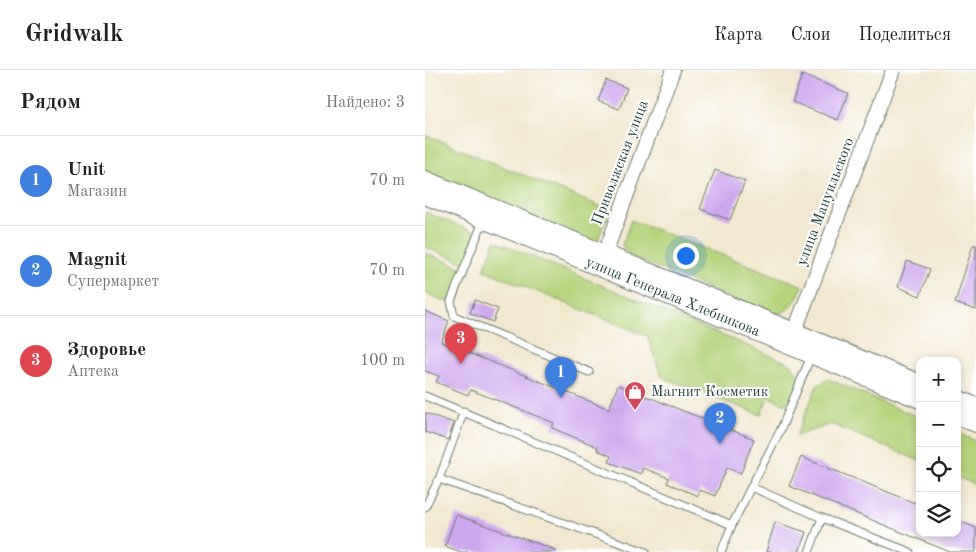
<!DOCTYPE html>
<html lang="ru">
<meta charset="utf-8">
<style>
body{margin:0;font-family:"Old Standard TT",serif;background:#f6f6f6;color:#202124}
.controls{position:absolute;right:15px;bottom:15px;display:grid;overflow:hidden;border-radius:10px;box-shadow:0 2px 8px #0003}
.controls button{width:45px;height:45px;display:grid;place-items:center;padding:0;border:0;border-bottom:1px solid #e0e0e0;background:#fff;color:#202124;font:25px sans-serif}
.you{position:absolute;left:260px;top:185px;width:18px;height:18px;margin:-12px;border:4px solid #fff;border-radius:50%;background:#1a73e8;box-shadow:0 0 0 8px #1a73e833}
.badge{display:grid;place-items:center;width:32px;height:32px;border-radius:50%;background:#0f766e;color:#fff;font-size:16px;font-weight:700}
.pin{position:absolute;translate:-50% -41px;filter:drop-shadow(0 1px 2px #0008)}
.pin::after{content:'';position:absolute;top:26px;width:18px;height:15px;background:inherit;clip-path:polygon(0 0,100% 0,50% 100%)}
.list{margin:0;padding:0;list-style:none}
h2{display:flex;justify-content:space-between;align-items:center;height:65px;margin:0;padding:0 20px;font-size:21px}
h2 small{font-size:16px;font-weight:400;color:#757577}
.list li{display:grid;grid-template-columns:32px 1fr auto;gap:15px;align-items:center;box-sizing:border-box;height:90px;padding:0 20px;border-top:1px solid #e0e0e0}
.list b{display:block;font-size:19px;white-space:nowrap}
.list p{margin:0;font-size:16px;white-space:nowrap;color:#757577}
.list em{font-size:16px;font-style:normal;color:#757577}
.icon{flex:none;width:28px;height:28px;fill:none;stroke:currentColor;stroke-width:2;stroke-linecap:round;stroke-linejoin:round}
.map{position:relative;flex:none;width:551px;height:482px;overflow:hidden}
header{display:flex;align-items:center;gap:30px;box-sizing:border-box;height:70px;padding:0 25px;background:#fff;border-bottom:1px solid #e0e0e0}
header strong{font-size:24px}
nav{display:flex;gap:28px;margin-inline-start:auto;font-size:18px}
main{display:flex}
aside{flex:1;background:#fff}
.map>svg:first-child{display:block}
.green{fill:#b4d37a;stroke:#6a8857}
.building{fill:#cea7ee}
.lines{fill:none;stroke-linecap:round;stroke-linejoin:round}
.service-casing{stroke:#69796a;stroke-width:9}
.minor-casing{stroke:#69796a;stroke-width:16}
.tertiary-casing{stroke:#69796a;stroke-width:20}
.service{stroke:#fff;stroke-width:7}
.minor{stroke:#fff;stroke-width:14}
.tertiary{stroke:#fff;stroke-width:18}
.labels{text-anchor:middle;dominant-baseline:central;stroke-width:4;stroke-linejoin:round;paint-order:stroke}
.street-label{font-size:15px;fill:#1f3d34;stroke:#fff}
.poi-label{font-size:15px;fill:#1f3d34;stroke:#fff;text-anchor:start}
</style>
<header>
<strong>Gridwalk</strong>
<nav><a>Карта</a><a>Слои</a><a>Поделиться</a></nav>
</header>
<main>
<aside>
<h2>Рядом<small>Найдено: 3</small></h2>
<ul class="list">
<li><span class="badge" style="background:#3f7fe0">1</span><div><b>Unit</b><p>Магазин</p></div><em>70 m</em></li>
<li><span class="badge" style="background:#3f7fe0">2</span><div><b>Magnit</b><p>Супермаркет</p></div><em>70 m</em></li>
<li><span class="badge" style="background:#e0444e">3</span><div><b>Здоровье</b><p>Аптека</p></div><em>100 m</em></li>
</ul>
</aside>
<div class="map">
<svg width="551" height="482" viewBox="0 0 551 482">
<rect width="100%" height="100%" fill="#fff"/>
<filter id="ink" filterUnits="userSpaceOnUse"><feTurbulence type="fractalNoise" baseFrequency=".02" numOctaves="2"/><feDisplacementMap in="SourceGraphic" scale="10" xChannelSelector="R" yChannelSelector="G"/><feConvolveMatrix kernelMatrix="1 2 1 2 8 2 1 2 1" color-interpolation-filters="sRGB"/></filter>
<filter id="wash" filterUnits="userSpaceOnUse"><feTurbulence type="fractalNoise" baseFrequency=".0096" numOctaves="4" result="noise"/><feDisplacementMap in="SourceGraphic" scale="20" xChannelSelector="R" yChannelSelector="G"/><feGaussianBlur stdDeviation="1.12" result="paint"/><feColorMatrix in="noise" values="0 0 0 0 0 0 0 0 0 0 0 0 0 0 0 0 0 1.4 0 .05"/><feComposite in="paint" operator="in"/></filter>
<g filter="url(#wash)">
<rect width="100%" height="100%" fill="#f2e8cf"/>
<g class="green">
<path d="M0 65 184 140 172 173 0 103Z"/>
<path d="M0 142 56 165 45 195 0 177Z"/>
<path d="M206 150 378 216C371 231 363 246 344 244L205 186 197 175Z"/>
<path d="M70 171 366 294 377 310 367 336 343 327 336 345 237 307 222 266 59 200Z"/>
<path d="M0 183 43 200 30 235 0 223Z"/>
<path d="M403 309 495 348V391L406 354 371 366 392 316Z"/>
<path d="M532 363 551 371V415L532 407Z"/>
</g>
<g id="blocks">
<g class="building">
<path d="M377 5 423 23 413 50 367 32Z"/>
<path d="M181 10 202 18 194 39 173 31Z"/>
<path d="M290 100 320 111 305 150 275 139Z"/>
<path d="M548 175H551V240L530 233Z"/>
<path d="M482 191 505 199 495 226 473 217Z"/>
<path d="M50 230 73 239 68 252 45 243Z"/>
<path d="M0 241 24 251 16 272 184 339 193 315 329 369 316 403 302 398 290 426 275 420 273 426 242 413 244 408 218 398 216 404 184 392 186 386 172 380 173 377 127 358 129 353 46 320 43 325 11 312 14 306 0 301Z"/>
<path d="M0 343 29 353 23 370 0 362Z"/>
<path d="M376 387 495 435V463H532V450L551 458V482H525L364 416Z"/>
<path d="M31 445 131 480 130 482H36L20 476Z"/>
<path d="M350 452 381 462 374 482H341Z"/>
</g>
</g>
</g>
<g filter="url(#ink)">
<use href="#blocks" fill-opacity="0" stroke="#69796a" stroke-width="1"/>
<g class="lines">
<g class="service-casing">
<g id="service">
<path d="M59 149 26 231 29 246 164 302"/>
<path d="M0 326 307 455 326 417 397 448 485 482"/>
<path d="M14 409 39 341"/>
<path d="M326 417 356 359 386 286"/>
<path d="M0 437 14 409 221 482"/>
<path d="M296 482 307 455"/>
<path d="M384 482 397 448"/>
</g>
</g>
<g class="minor-casing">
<g id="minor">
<path d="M176 194 248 0"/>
<path d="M366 271 468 0"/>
</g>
</g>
<g class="tertiary-casing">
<g id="tertiary">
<path d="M0 110 495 314"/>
<path id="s1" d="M0 125 495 329"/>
<path d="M532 329 551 337"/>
<path d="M532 345 551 353"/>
</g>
</g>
<use href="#service" class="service"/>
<use href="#minor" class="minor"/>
<use href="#tertiary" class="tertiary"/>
</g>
</g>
<defs>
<g id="shop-pin" transform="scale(1.125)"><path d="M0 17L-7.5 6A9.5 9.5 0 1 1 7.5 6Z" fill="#d1495b" stroke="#fff"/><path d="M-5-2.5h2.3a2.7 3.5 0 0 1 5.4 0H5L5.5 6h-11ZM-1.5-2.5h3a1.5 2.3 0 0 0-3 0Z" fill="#fff"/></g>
</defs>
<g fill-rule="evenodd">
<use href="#shop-pin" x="210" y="322"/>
</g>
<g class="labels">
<g class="street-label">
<text transform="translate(196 93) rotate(-69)">Приволжская улица</text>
<text transform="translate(401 132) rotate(-69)">улица Мануильского</text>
<text stroke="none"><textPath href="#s1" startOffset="268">улица Генерала Хлебникова</textPath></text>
</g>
<g class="poi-label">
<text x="226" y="322">Магнит Косметик</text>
</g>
</g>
</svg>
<div class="controls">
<button>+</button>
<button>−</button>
<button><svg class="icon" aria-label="locate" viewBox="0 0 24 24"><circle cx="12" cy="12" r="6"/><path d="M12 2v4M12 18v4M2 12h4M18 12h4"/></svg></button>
<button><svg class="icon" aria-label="layers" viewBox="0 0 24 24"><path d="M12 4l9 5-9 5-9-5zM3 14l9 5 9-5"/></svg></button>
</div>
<div class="you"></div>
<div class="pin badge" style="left:136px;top:328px;background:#3f7fe0">1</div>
<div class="pin badge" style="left:295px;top:374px;background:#3f7fe0">2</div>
<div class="pin badge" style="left:36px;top:294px;background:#e0444e">3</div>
</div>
</main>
